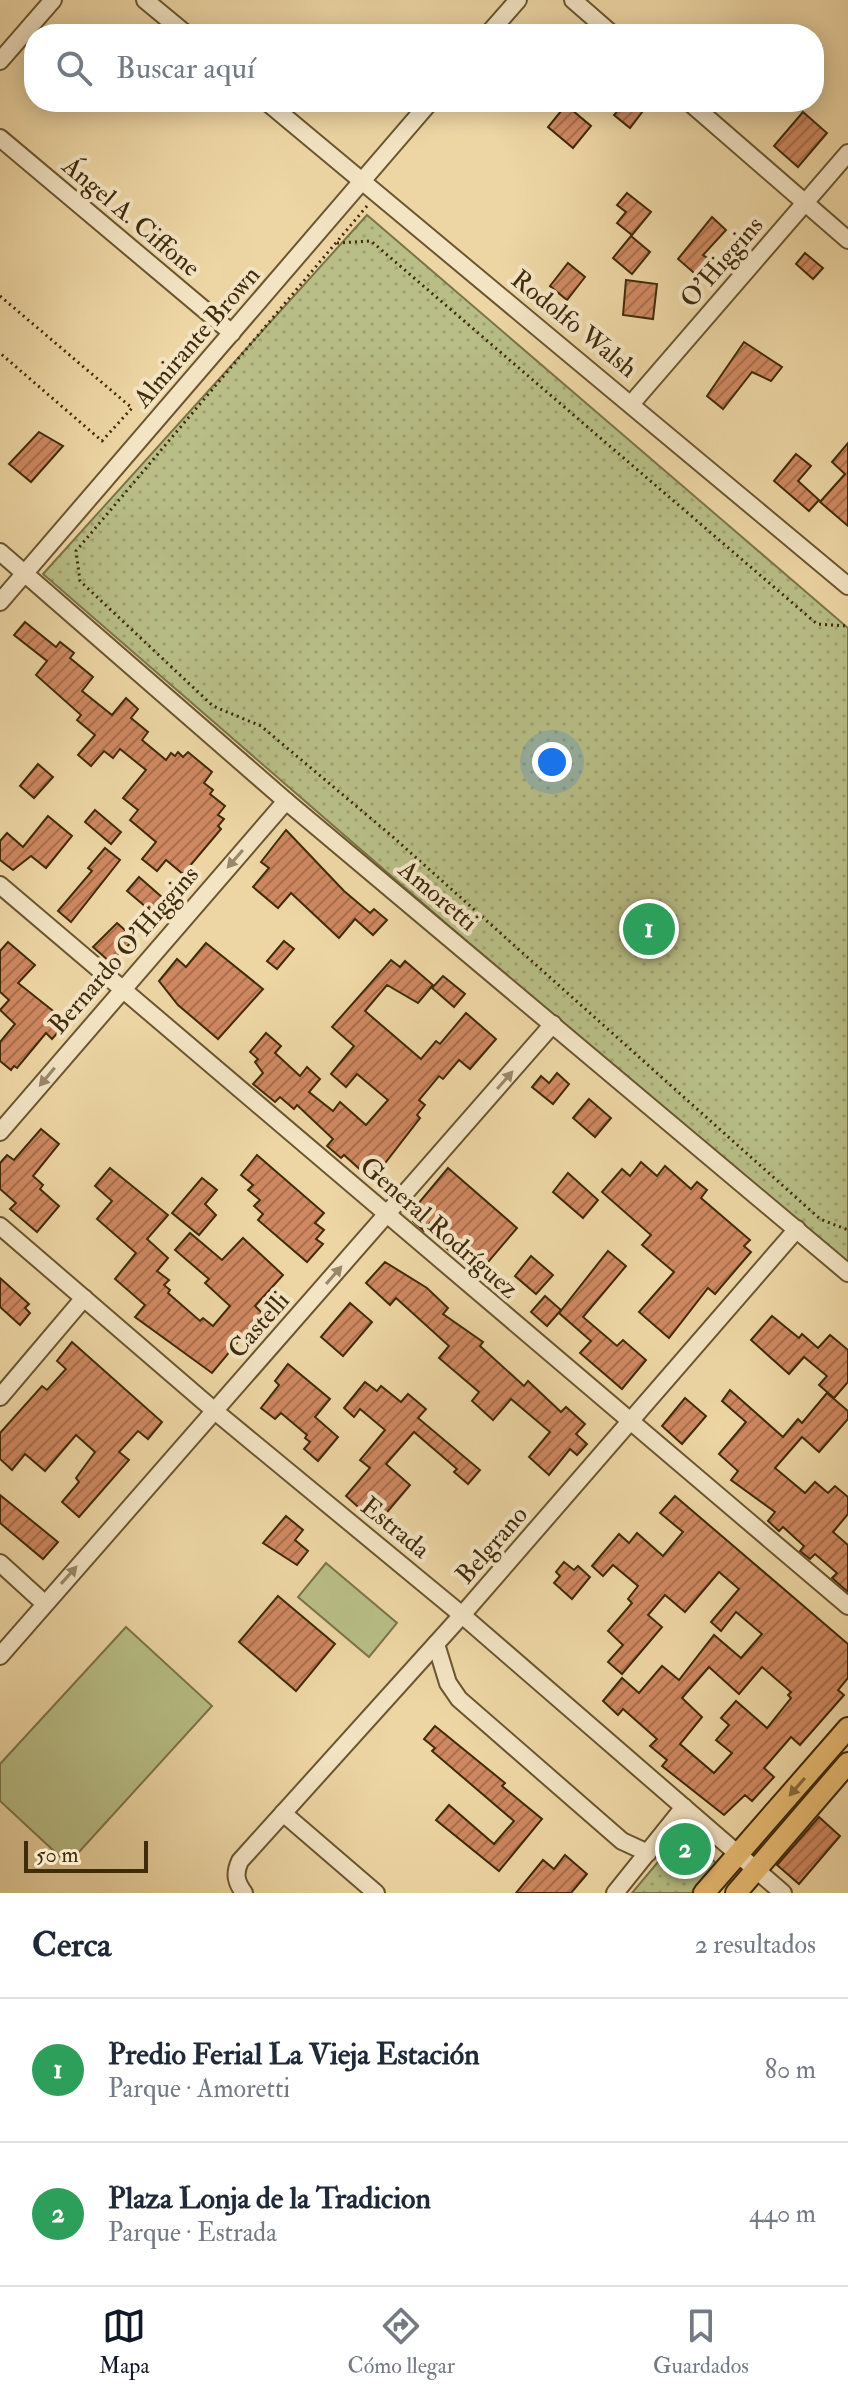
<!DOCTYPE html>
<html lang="es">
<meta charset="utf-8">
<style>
body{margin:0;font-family:"IM FELL Double Pica",serif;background:#f6f6f7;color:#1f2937}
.scale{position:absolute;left:24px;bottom:20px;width:124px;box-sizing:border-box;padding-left:8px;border:4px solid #402b0b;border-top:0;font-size:22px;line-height:28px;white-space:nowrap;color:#402b0b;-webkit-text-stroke:6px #f3e4c4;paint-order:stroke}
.you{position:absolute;left:552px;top:762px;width:28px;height:28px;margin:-20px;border:6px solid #fff;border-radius:50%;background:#1a73e8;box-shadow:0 0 0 12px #1a73e833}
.badge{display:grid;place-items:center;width:52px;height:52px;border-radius:50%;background:#111827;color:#fff;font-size:26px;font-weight:700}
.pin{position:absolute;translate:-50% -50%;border:4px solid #fff;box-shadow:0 2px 8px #0006}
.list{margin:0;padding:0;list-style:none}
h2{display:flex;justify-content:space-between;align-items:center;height:104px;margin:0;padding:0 32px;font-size:34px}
h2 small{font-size:26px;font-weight:400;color:#747a83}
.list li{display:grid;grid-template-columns:52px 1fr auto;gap:24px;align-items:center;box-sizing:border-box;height:144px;padding:0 32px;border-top:2px solid #e0e1e3}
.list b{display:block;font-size:30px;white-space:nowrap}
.list p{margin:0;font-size:26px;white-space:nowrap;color:#747a83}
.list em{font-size:26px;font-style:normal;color:#747a83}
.icon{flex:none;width:44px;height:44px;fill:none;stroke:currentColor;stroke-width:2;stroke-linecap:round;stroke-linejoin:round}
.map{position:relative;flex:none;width:848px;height:1893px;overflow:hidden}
.search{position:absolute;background:#fff;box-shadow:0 4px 20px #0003;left:24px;right:24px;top:24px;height:88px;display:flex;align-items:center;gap:20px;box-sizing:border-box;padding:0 28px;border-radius:32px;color:#747a83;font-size:30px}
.sheet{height:392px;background:#fff}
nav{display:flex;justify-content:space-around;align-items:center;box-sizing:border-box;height:112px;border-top:2px solid #e0e1e3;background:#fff;font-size:22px;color:#747a83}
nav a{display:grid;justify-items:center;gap:4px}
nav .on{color:#111827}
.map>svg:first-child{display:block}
.grass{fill:url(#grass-dots);stroke:#7c7448;stroke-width:2}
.pitch{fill:#b8be86;stroke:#7c7448;stroke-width:2}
.building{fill:url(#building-hatch);stroke:#402b0b;stroke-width:2;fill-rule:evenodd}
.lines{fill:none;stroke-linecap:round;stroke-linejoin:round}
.minor-casing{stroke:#6b5631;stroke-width:20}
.major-casing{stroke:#402b0b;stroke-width:24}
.path{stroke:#402b0b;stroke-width:3;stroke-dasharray:2 4;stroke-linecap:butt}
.minor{stroke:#f3e4c4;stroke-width:16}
.major{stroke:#e6bb72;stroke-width:20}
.oneway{fill:#9a8868}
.oneway2{fill:#8b6c39}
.labels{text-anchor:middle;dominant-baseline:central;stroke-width:8;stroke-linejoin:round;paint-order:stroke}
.street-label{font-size:26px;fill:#402b0b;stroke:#f3e4c4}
</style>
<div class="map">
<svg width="848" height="1893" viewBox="0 0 848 1893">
<defs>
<pattern id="grass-dots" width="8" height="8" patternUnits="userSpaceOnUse" patternTransform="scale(2)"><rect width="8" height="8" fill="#b8be86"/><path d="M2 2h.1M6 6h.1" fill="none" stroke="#9fa372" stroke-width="1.8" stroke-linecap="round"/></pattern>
<pattern id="building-hatch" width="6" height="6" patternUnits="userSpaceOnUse" patternTransform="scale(2)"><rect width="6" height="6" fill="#cf8861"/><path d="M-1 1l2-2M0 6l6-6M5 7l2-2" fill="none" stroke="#a96f4e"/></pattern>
</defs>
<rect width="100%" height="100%" fill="#edd6a4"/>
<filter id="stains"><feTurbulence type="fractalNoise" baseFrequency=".0025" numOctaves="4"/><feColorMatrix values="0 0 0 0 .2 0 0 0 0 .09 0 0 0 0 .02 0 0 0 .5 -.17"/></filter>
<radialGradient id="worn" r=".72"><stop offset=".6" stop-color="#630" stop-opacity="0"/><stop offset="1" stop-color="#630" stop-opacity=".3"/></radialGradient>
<g class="grass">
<path d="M367 215 848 628V1272L43 574Z"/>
<path d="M683 1832 718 1865 694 1893H632Z"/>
</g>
<g class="pitch">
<path d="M326 1563 397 1623 369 1657 298 1597Z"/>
<path d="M126 1627 212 1706 68 1864 0 1801V1764Z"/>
</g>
<g class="building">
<path d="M625 102H632L643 111 630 128 614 115Z"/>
<path d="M566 105 591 126 573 148 548 127Z"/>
<path d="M803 112 827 133 798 167 774 146Z"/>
<path d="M627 193 651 212 632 235 617 223 626 212 617 205Z"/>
<path d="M712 217 726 230 703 255 713 262 700 278 678 259Z"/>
<path d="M631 236 650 252 632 274 613 258Z"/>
<path d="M805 253 823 268 813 279 796 264Z"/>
<path d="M568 263 585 277 567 300 550 286Z"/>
<path d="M626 280 657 284 653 319 623 315Z"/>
<path d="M744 342 782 367 771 381 752 372 723 409 707 396Z"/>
<path d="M39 432 63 446 31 482 9 464Z"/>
<path d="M848 443V526L820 502 845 474 832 462Z"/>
<path d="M796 454 811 466 798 481 819 500 809 511 774 481Z"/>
<path d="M25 622 56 647 60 642 74 653 70 658 93 677 82 691 112 715 126 698 138 709 131 718 148 732 142 740 166 760 171 753 175 756 178 752 183 757 188 752 212 772 204 783 213 790 210 794 225 806 218 815 224 819 218 826 221 829 183 874 166 860 157 871 142 859 156 842 130 820 138 810 123 798 146 770 120 749 113 758 104 751 91 766 78 755 95 735 77 720 81 715 36 675 47 661 14 635Z"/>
<path d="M38 764 53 777 34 798 20 786Z"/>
<path d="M95 810 121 832 111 844 85 822Z"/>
<path d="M48 816 72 836 46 868 31 856 13 870 0 860V841L7 833 23 847Z"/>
<path d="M286 830 344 891 370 913 374 909 387 920 373 935 355 919 339 938 291 893 278 908 253 887 269 868 261 862Z"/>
<path d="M105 848 120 860 71 922 58 911 92 871 88 868Z"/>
<path d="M139 877 164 899 153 913 127 891Z"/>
<path d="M117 923 135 939 110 962 93 947Z"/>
<path d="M284 941 294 949 277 969 267 961Z"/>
<path d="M8 942 35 965 18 983 67 1022 52 1039 46 1033 17 1068 14 1066 11 1070 0 1061V1042L15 1024 0 1010 9 1000 0 992V951Z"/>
<path d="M206 943 263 989 218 1039 178 1005 159 981 177 959 186 967Z"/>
<path d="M391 960 400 967 405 961 433 985 418 1003 387 985 365 1011 421 1059 436 1041 440 1044 466 1013 496 1039 470 1069 459 1060 443 1079 439 1076 419 1100 425 1105 417 1115 420 1118 375 1176 367 1170 364 1173 344 1155 341 1158 327 1146 333 1139 297 1105 294 1109 280 1097 275 1102 253 1084 263 1073 255 1062 258 1059 250 1052 266 1033 281 1046 275 1053 300 1076 307 1067 320 1079 309 1092 333 1111 340 1102 366 1125 388 1100 357 1074 346 1087 331 1074 354 1046 332 1027Z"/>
<path d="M443 976 465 994 454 1007 432 988Z"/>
<path d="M557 1073 569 1084 553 1104 532 1087 541 1076 549 1083Z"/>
<path d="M589 1099 611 1118 595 1137 573 1118Z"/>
<path d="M41 1129 59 1144 33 1176 43 1185 40 1189 59 1206 37 1232 10 1209 16 1203 0 1189V1163L7 1155 14 1160Z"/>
<path d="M257 1155 324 1213 315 1223 324 1230 316 1239 323 1244 307 1262 258 1220 263 1214 254 1206 260 1200 248 1190 253 1185 241 1175Z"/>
<path d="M641 1162 657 1176 665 1166 691 1189 697 1182 707 1190 701 1198 750 1240 744 1246 751 1252 715 1294 708 1288 669 1338 639 1312 674 1272 642 1245 651 1235 602 1192 622 1169 630 1176Z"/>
<path d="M110 1168 168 1215 147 1239 168 1258 157 1271 169 1280 164 1285 170 1290 168 1293 200 1321 203 1318 213 1326 230 1306 205 1283 209 1279 175 1250 190 1233 222 1260 243 1238 283 1275 255 1306 262 1313 212 1373 135 1317 145 1305 115 1279 136 1253 97 1219 112 1201 95 1186Z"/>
<path d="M448 1168 517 1228 477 1275 445 1247 451 1241 430 1223 424 1231 413 1221 412 1211Z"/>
<path d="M568 1173 598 1200 583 1218 553 1192Z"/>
<path d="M202 1178 217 1190 205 1204 216 1215 199 1235 172 1213Z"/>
<path d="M608 1251 626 1266 583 1317 617 1346 623 1340 646 1360 622 1389 580 1353 591 1341 559 1313Z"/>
<path d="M531 1256 553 1275 536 1294 515 1276Z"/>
<path d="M385 1262 427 1288 448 1308 443 1314 483 1342 480 1346 524 1386 528 1381 561 1412 566 1407 585 1424 576 1434 587 1444 577 1455 570 1449 549 1475 529 1457 550 1432 511 1399 493 1420 472 1401 479 1392 439 1358 449 1346 396 1298 390 1305 366 1283Z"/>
<path d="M0 1278 29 1304 25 1308 30 1313 20 1325 0 1307Z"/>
<path d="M545 1296 561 1310 547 1326 531 1312Z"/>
<path d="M350 1303 372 1322 343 1356 321 1337Z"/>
<path d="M772 1316 799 1338 802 1334 818 1348 830 1335 848 1350V1382L834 1398 819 1385 827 1376 804 1357 789 1374 751 1340Z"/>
<path d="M72 1342 162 1422 148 1439 138 1431 119 1452 129 1460 79 1517 62 1502 79 1482 76 1478 95 1452 76 1435 45 1471 25 1454 12 1470 0 1459V1433L42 1386 47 1390 66 1369 57 1361Z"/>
<path d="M288 1364 330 1399 315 1417 338 1437 318 1461 304 1449 310 1442 305 1438 307 1435 281 1413 275 1419 261 1408 279 1385 275 1381Z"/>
<path d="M365 1382 377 1391 381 1386 401 1402 408 1394 426 1409 418 1418 480 1470 468 1484 454 1472 457 1469 414 1432 386 1464 410 1485 377 1524 346 1496 370 1468 360 1460 385 1430 360 1409 354 1417 344 1408Z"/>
<path d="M730 1390 783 1437 798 1419 802 1423 827 1393 848 1411V1419L819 1452 802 1437 775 1468 805 1493 815 1482 828 1493 835 1486 848 1497V1514L833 1532 848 1545V1592L832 1578 837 1573 815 1554 810 1559 800 1551 804 1546 783 1527 779 1531 768 1521 775 1512 731 1480 738 1471 719 1454 746 1422 722 1401Z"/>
<path d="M685 1398 706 1416 682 1444 662 1426Z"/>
<path d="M0 1495 58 1542 43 1559 0 1523Z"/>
<path d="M675 1496 848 1644V1678L838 1690 844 1695 800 1745 791 1737 764 1768 774 1777 752 1801 745 1795 724 1815 662 1766 667 1760 650 1746 657 1739 623 1709 618 1715 603 1701 622 1678 639 1693 662 1666 679 1680 714 1635 741 1658 762 1634 736 1612 721 1631 711 1622 739 1589 719 1572 685 1612 665 1595 648 1615 662 1627 622 1674 608 1662 623 1645 608 1631 632 1603 628 1599 638 1586 613 1565 603 1576 592 1566 619 1534 629 1543 637 1533 663 1556 683 1532 660 1513ZM709 1667 739 1694 762 1667 791 1692 788 1695 791 1698 767 1728 736 1701 721 1718 729 1725 716 1740 732 1753 714 1773 680 1744 702 1717 682 1698Z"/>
<path d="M286 1516 303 1530 295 1540 308 1551 297 1565 263 1543Z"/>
<path d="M564 1562 574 1570 578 1566 590 1577 572 1599 554 1583 560 1576 556 1572Z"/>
<path d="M278 1596 335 1644 296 1691 239 1642Z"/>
<path d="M435 1726 505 1783 502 1786 542 1819 499 1871 436 1820 449 1805 494 1844 514 1821 432 1751 435 1748 424 1739Z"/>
<path d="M819 1817 840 1836 799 1884 777 1865Z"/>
<path d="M565 1855 587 1874 571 1893H516L543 1860 554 1869Z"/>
</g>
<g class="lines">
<g class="minor-casing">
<g id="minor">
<path d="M145 0 186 34"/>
<path d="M573 0 612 34"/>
<path d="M488 34 518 0"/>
<path d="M0 61 53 0"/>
<path d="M267 102 848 586"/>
<path d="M689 102 848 240"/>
<path d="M0 138 232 333"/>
<path d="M632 403 848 153"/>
<path d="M0 552 286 801 848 1273"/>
<path d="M0 602 430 102"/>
<path d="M0 885 848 1606"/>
<path d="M0 1132 286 801"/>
<path d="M0 1226 216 1412 462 1615 783 1893"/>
<path d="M0 1397 84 1298"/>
<path d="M0 1563 44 1603"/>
<path d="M436 1644 448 1683 459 1699 622 1841 648 1853"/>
<path d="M0 1656 553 1024"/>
<path d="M283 1813 376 1893"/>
<path d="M244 1893C236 1882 234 1874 240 1861L462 1615 797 1229"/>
<path d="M615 1893 684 1807"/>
</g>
</g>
<g class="major-casing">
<g id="major">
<path d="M704 1893 848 1728"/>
<path d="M736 1893 848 1763"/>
</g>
</g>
<g class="path">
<path d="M367 206 76 551 80 581 213 706 261 726 393 837 820 1219 848 1230"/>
<path d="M337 243 371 241 817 624 848 626"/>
<path d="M0 296 132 408 102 441 0 353"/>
</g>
<use href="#minor" class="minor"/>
<use href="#major" class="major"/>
</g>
<defs><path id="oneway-solid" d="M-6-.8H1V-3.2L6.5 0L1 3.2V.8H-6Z" transform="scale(2)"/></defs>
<g class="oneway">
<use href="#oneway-solid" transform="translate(235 859) rotate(131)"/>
<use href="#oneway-solid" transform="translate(47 1077) rotate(130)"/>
<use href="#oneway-solid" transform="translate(505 1080) rotate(-49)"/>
<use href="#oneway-solid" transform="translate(334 1275) rotate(-49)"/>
<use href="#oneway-solid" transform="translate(69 1575) rotate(-48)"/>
</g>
<use class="oneway2" href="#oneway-solid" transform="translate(797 1787) rotate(131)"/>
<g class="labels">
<g class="street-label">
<text transform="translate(131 217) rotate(40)">Ángel A. Ciffone</text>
<text transform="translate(722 262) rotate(-49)">O'Higgins</text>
<text transform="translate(574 324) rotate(39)">Rodolfo Walsh</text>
<text transform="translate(197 337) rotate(-49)">Almirante Brown</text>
<text transform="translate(438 896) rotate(40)">Amoretti</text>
<text transform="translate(124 950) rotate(-49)">Bernardo O'Higgins</text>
<text transform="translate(439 1228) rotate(41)">General Rodríguez</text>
<text transform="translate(259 1325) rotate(-49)">Castelli</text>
<text transform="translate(395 1528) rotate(39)">Estrada</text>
<text transform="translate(492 1545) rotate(-49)">Belgrano</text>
</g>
</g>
<rect width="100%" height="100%" filter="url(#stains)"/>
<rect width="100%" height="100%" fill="url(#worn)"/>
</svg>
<div class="scale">50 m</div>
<div class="you"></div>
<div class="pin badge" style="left:649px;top:929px;background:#2e9e5b">1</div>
<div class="pin badge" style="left:685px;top:1849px;background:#2e9e5b">2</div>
<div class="search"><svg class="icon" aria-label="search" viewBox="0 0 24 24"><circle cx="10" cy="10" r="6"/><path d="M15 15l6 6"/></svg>Buscar aquí</div>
</div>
<section class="sheet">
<h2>Cerca<small>2 resultados</small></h2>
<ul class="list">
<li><span class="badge" style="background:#2e9e5b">1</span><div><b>Predio Ferial La Vieja Estación</b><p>Parque · Amoretti</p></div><em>80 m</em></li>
<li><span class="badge" style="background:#2e9e5b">2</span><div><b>Plaza Lonja de la Tradicion</b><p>Parque · Estrada</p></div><em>440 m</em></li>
</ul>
</section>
<nav>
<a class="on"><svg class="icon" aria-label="map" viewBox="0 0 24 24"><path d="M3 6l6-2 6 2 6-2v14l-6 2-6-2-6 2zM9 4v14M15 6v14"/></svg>Mapa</a>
<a><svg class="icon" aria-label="directions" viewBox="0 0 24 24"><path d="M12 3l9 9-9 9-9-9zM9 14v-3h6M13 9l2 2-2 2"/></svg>Cómo llegar</a>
<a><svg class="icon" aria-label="saved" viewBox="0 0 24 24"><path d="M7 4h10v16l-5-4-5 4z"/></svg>Guardados</a>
</nav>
